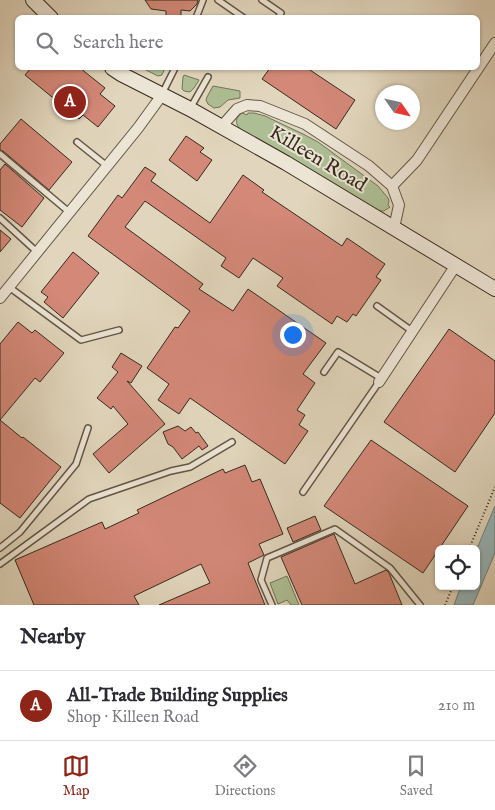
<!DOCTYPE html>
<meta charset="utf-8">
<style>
body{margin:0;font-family:"IM FELL English",serif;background:#f7f7f7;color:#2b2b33}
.controls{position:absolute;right:15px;bottom:15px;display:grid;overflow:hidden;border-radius:8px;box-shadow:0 1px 4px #0004}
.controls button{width:45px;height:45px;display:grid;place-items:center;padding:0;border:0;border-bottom:1px solid #e1e1e2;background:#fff;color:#2b2b33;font:25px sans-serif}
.compass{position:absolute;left:375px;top:85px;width:45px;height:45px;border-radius:50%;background:#fff;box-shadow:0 1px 4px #0004;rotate:124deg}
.you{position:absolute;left:292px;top:334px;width:18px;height:18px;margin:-12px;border:4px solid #fff;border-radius:50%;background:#1a73e8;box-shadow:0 0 0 8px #1a73e833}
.badge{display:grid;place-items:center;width:32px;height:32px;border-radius:50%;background:#8f2418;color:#fff;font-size:16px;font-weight:700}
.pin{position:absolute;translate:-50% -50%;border:2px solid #fff;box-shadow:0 1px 5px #0006}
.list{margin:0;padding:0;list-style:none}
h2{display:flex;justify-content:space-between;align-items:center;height:65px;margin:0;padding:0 20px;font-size:21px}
h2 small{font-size:16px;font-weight:400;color:#7c7c81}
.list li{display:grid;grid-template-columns:32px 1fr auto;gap:15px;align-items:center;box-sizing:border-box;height:70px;padding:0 20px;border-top:1px solid #e1e1e2}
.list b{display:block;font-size:19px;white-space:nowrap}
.list p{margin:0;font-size:16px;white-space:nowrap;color:#7c7c81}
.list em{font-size:16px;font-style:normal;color:#7c7c81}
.icon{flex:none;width:28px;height:28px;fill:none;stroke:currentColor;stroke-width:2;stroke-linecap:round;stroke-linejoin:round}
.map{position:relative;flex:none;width:495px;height:605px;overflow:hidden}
.search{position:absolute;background:#fff;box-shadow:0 1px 4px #0004;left:15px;right:15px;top:15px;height:55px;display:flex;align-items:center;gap:12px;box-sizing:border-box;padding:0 18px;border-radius:8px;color:#7c7c81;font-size:19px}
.sheet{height:135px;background:#fff}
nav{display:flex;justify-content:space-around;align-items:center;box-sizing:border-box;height:70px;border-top:1px solid #e1e1e2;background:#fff;font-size:14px;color:#7c7c81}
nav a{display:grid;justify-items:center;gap:2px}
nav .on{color:#8f2418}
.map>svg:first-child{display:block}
.green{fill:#aebe94;stroke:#727458}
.water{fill:#97b7ba;stroke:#707f7b}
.building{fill:#d38878;stroke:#362b1d}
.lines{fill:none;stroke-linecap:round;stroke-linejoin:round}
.lane-casing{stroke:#615645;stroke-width:8}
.street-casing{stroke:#615645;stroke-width:12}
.secondary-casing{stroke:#362b1d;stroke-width:16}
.path{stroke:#362b1d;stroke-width:2;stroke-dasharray:1 2.5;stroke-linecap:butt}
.lane{stroke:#ece4d4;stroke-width:5}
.street{stroke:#ece4d4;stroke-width:10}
.secondary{stroke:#ece4d4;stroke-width:14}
.labels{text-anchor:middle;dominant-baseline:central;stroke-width:4;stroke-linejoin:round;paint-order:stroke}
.street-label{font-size:20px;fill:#362b1d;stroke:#ece4d4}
</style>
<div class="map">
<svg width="495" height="605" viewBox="0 0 495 605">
<rect width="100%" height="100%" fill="#e1d6bd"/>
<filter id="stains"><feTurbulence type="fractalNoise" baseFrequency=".004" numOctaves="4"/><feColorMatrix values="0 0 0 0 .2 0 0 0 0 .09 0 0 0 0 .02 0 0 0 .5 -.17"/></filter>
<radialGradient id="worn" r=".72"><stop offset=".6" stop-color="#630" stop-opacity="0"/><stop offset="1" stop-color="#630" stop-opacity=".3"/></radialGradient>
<g class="green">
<path d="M142 68H165L162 75 158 76Z"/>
<path d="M184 75 199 80 194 88 190 92 184 91 182 89 183 77Z"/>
<path d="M213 86 240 91V98L228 100 220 107 214 108 208 104 206 100 207 97Z"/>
<path d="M242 113 247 115 248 113H254L265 116 303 134 318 142 378 186 388 198 389 201 388 205 390 207 384 211H379L240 129C235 123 235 118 242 113Z"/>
<path d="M287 576 299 605H291L287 600 278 604 270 583Z"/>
</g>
<path class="water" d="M495 506V553L473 605H454L461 586H476V551Z"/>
<g class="building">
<path d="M145 0H198L197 4 190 11 181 10V18H166V11L151 9Z"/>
<path d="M31 68H80L105 88 100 94 115 106 98 127 83 115 79 119 25 75Z"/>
<path d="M270 68H307L355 100 336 129 262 79Z"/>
<path d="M21 119 72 162 49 190 3 151 0 150V144Z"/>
<path d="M186 136 204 148 200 152 212 160 197 181 169 160Z"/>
<path d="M5 164 44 198 22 227 0 210V170Z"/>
<path d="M145 167 156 174 151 181 210 223 243 175 264 190 262 192 342 246 347 238 385 264 376 277 381 280 356 316 353 314 347 322 337 316 332 324 277 286 283 278 253 258 239 278 221 266 226 258 145 201 125 227 203 284 199 289 233 311 248 289 326 343 303 374 315 383 297 410 305 415 299 425 308 431 285 464 190 398 179 414 158 400 169 384 147 368 175 327 178 328 190 311 88 236 118 195 122 198Z"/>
<path d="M0 230 11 239 0 252Z"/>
<path d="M73 252 99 273 63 318 44 302 48 297 41 292Z"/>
<path d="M18 322 32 333 35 330 64 353 40 382 35 378 0 420V344Z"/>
<path d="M449 329 495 361V413L455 472 384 422Z"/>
<path d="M121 353 142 366 131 383 127 381 165 424 109 473 93 454 128 424 113 406 111 409 97 398 118 372 112 367Z"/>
<path d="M0 420 22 438 23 437 61 467 20 518 0 503Z"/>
<path d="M178 426 185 431 191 427 196 433 198 432 208 446 202 450 199 446 182 459 173 447 168 444 163 432Z"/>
<path d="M371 440 468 506 423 573 324 506Z"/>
<path d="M245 465 252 482 260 479 283 534 259 544 264 555 248 563 265 605H159L210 583 201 564 134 596 139 605H34L15 560 102 522 105 529 139 513 137 510 223 469 225 473Z"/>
<path d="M315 516 321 530 293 542 287 528Z"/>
<path d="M334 534 355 584 386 570 389 573 402 605H302L281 557Z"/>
</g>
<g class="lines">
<g class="lane-casing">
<g id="lane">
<path d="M218 0 244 18"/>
<path d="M262 0 281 13 278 18"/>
<path d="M196 18 203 0"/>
<path d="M162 94 175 68"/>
<path d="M191 107 208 77"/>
<path d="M77 142 107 166"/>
<path d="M0 154 69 212"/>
<path d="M0 218 37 252"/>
<path d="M9 287 81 340 119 330"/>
<path d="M377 306 412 331"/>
<path d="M324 372 338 352 381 378"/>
<path d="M303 492 379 382"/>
<path d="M0 548 20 532 76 464 88 428"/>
<path d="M0 564 89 499 171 471 190 467 232 442"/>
<path d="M272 605 261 580 267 558 335 529 390 568 420 605"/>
</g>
</g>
<g class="street-casing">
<g id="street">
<path d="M222 126 237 109 247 105 260 106 305 124 369 166 392 186 399 205 394 228"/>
<path d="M392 186 417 160 495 43"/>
<path d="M0 298 138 128 162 95"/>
<path d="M379 382 456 265"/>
</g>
</g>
<g class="secondary-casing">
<g id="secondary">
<path d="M33 0 51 18"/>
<path d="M112 68 121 74 190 109 286 163 495 289"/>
</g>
</g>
<g class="path">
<path d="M469 549 495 487"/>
<path d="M445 605 453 586"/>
</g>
<use href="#lane" class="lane"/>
<use href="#street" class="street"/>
<use href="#secondary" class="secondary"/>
</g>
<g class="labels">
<g class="street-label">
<text transform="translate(318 159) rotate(31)">Killeen Road</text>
</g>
</g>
<rect width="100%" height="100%" filter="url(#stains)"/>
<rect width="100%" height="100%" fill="url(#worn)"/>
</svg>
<div class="controls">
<button><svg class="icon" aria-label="locate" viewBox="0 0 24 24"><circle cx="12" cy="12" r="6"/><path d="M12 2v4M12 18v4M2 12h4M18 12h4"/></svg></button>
</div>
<svg class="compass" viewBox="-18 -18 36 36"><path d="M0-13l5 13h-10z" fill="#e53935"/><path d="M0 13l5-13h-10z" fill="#7c7c81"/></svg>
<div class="you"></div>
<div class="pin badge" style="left:70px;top:102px">A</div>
<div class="search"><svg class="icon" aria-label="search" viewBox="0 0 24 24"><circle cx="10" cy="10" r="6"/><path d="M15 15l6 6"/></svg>Search here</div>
</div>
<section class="sheet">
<h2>Nearby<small></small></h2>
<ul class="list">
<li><span class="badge">A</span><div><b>All-Trade Building Supplies</b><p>Shop · Killeen Road</p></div><em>210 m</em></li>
</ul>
</section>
<nav>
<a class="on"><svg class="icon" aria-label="map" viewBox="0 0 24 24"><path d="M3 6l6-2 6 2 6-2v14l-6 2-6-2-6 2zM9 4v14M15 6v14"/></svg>Map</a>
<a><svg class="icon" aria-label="directions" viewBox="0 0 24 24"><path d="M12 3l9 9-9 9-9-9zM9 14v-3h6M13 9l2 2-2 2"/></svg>Directions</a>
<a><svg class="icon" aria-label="saved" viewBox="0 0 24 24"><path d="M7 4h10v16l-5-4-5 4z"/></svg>Saved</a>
</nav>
